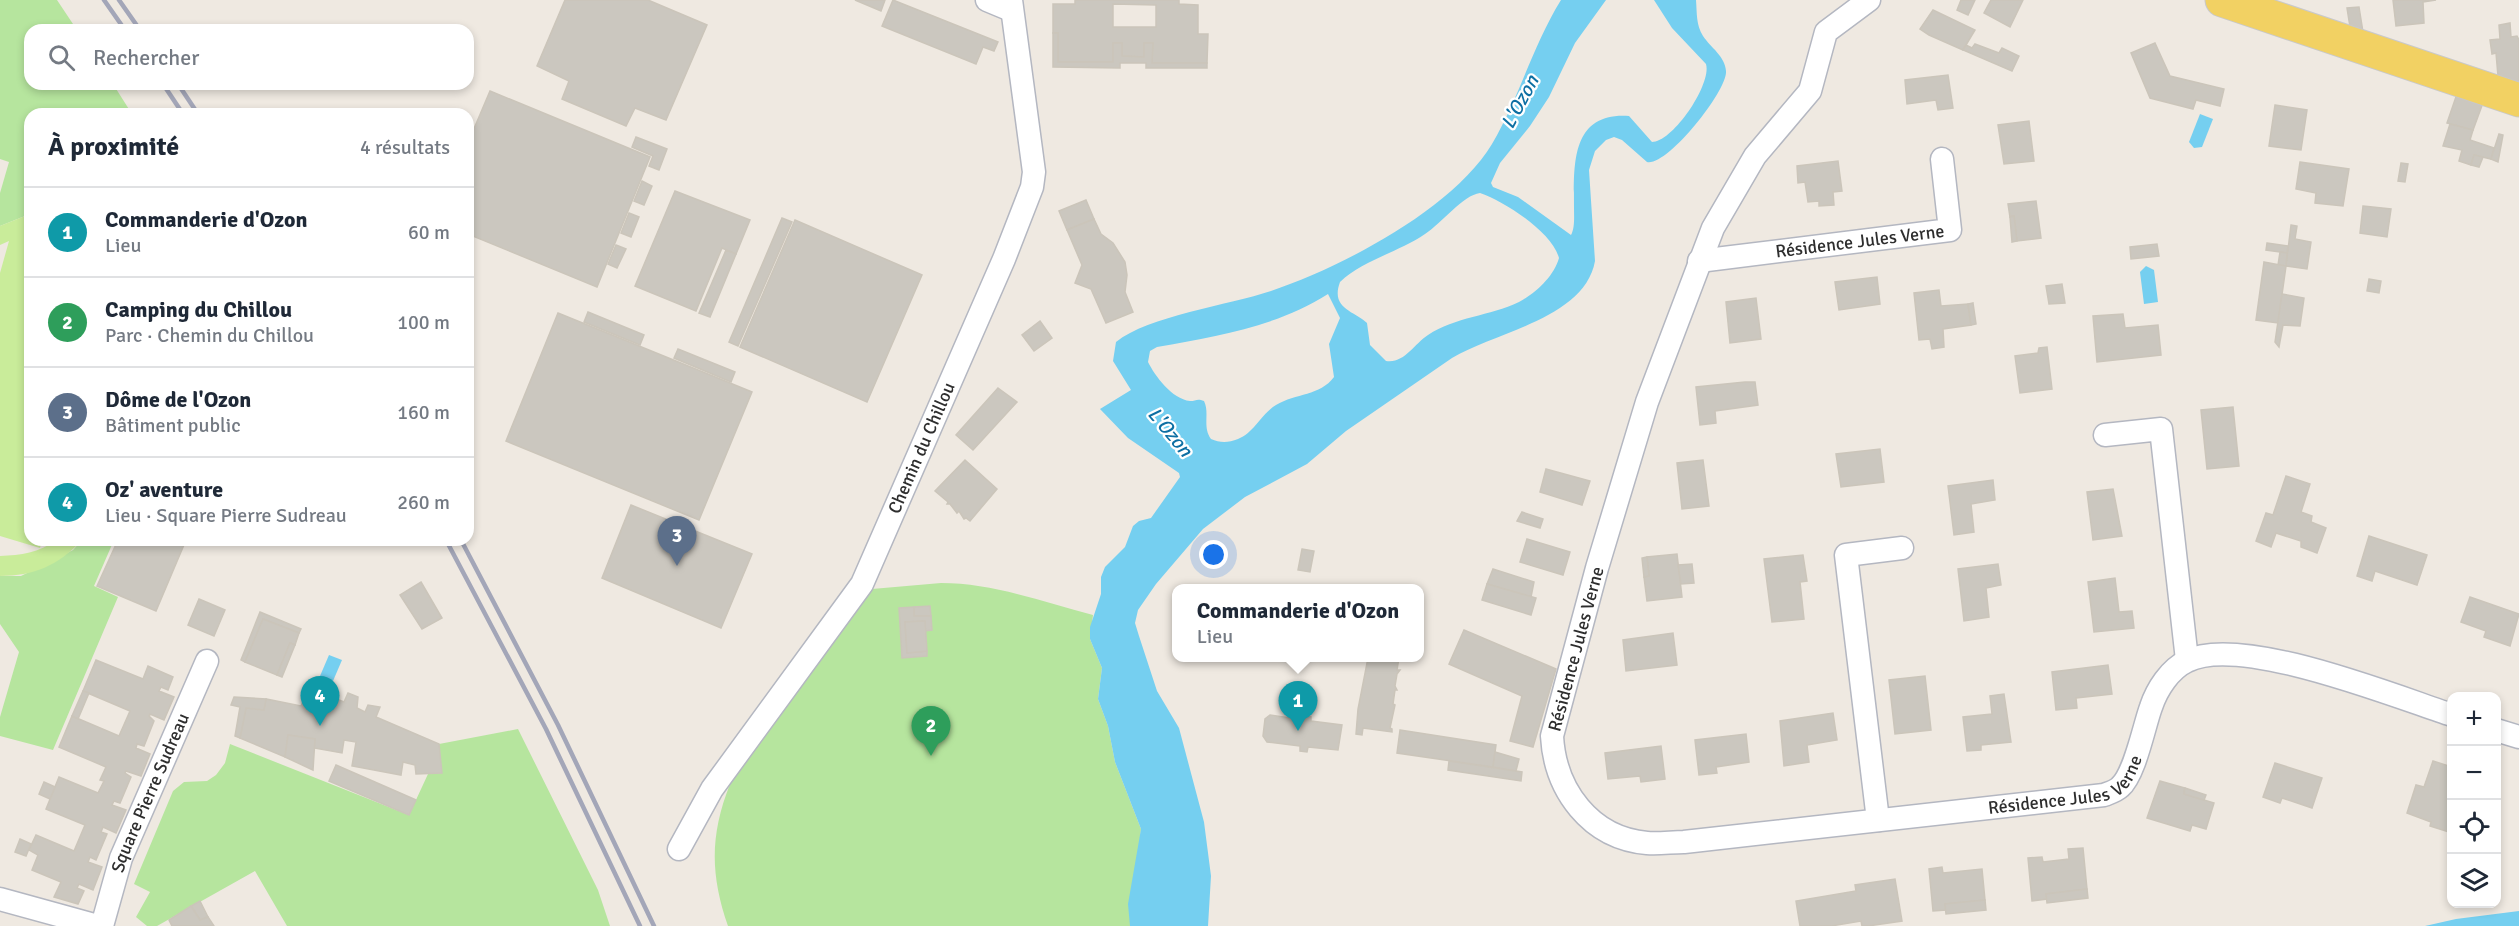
<!DOCTYPE html>
<html lang="fr">
<meta charset="utf-8">
<style>
body{margin:0;font-family:Signika,sans-serif;background:#f6f6f7;color:#1f2937}
.controls{position:absolute;right:18px;bottom:18px;display:grid;overflow:hidden;border-radius:12px;box-shadow:0 3px 9px #0003}
.controls button{width:54px;height:54px;display:grid;place-items:center;padding:0;border:0;border-bottom:2px solid #e0e1e3;background:#fff;color:#1f2937;font:30px sans-serif}
.you{position:absolute;left:1214px;top:555px;width:21px;height:21px;margin:-15px;border:4px solid #fff;border-radius:50%;background:#1a73e8;box-shadow:0 0 0 9px #1a73e833}
.badge{display:grid;place-items:center;width:39px;height:39px;border-radius:50%;background:#4264fb;color:#fff;font-size:20px;font-weight:700}
.pin{position:absolute;translate:-50% -50px;filter:drop-shadow(0 2px 3px #0008)}
.pin::after{content:'';position:absolute;top:32px;width:21px;height:18px;background:inherit;clip-path:polygon(0 0,100% 0,50% 100%)}
.popup{position:absolute;left:1172px;top:584px;width:252px;height:78px;box-sizing:border-box;display:grid;place-content:center;border-radius:12px;background:#fff;filter:drop-shadow(0 2px 4px #0005);font-size:20px;white-space:nowrap;color:#747a83}
.popup b{font-size:22px;color:#1f2937}
.popup::after{content:'';position:absolute;left:50%;top:100%;margin-left:-12px;border:12px solid transparent;border-top-color:#fff}
.list{margin:0;padding:0;list-style:none}
h2{display:flex;justify-content:space-between;align-items:center;height:78px;margin:0;padding:0 24px;font-size:26px}
h2 small{font-size:20px;font-weight:400;color:#747a83}
.list li{display:grid;grid-template-columns:39px 1fr auto;gap:18px;align-items:center;box-sizing:border-box;height:90px;padding:0 24px;border-top:2px solid #e0e1e3}
.list b{display:block;font-size:22px;white-space:nowrap}
.list p{margin:0;font-size:20px;white-space:nowrap;color:#747a83}
.list em{font-size:20px;font-style:normal;color:#747a83}
.icon{flex:none;width:33px;height:33px;fill:none;stroke:currentColor;stroke-width:2;stroke-linecap:round;stroke-linejoin:round}
.map{position:relative;flex:none;width:2519px;height:926px;overflow:hidden}
.search{position:absolute;background:#fff;box-shadow:0 3px 9px #0003;left:24px;top:24px;width:450px;height:66px;display:flex;align-items:center;gap:15px;box-sizing:border-box;padding:0 21px;border-radius:18px;color:#747a83;font-size:22px}
.panel{position:absolute;background:#fff;box-shadow:0 3px 9px #0003;left:24px;top:108px;width:450px;height:438px;border-radius:18px}
.map>svg:first-child{display:block}
.green{fill:#b6e59e}
.pitch{fill:#c9ec9a}
.water{fill:#75cff0;fill-rule:evenodd}
.building{fill:#cbc7bf;stroke:#cbc5ba;stroke-width:1.5;fill-rule:evenodd}
.lines{fill:none;stroke-linecap:round;stroke-linejoin:round}
.minor-casing{stroke:#b4b7c1;stroke-width:25}
.primary-casing{stroke:#c9c9c9;stroke-width:35}
.minor{stroke:#fff;stroke-width:22}
.primary{stroke:#f2d163;stroke-width:33}
.rail{stroke:#a3a6b8;stroke-width:4.5}
.labels{text-anchor:middle;dominant-baseline:central;stroke-width:4.5;stroke-linejoin:round;paint-order:stroke}
.street-label{font-size:18px;fill:#2e2e2e;stroke:#fff}
.water-label{font-size:20px;font-style:italic;fill:#0d6fa3;stroke:#fff}
</style>
<div class="map">
<svg width="2519" height="926" viewBox="0 0 2519 926">
<rect width="100%" height="100%" fill="#efe9e1"/>
<g class="green">
<path d="M0 0H57L77 30H30V84H113L132 114H30V214L0 226V193L9 162 0 159Z"/>
<path d="M82 540H114L94 586 118 597 53 750 0 736V717L19 652 0 624V576H21L73 550Z"/>
<path d="M941 583C993 583 1043 602 1093 615L1090 639 1102 668 1098 699 1108 726 1115 762 1141 829 1130 926H728C710 874 710 835 730 784L872 589Z"/>
<path d="M518 729 598 890 610 926H287L255 871 157 926H147L136 917 150 892 134 884 173 791 184 782 207 781 216 775 225 763 230 744 409 815 428 774 441 773 439 744Z"/>
</g>
<g class="pitch">
<path d="M30 214V233L26 235 30 236V540H42L40 548 0 536V273L9 241 0 245V226Z"/>
<path d="M56 540H82C59 565 34 576 0 576V556C21 555 39 553 56 540Z"/>
</g>
<g class="water">
<path d="M1561 0H1606L1575 43 1549 97 1530 126 1500 163 1491 183 1493 187 1518 197 1571 235C1575 228 1574 216 1574 208 1574 166 1570 112 1629 116L1652 142C1673 142 1712 84 1706 64L1672 28 1654 0H1696C1697 13 1696 25 1703 36 1711 48 1725 56 1726 71 1728 90 1667 167 1647 162L1622 140 1614 137 1606 140 1595 151 1589 170 1595 261C1585 318 1496 332 1452 358L1346 431 1307 464 1245 497 1203 529 1156 584 1138 610 1135 623 1139 636 1157 691 1179 728 1204 822 1211 876 1208 926H1130L1128 904 1141 829 1115 762 1108 726 1098 699 1102 668 1090 639V627L1101 594V577L1105 567 1125 547 1133 526 1139 521 1151 518 1180 477 1179 473 1128 438 1100 409 1131 390 1113 361 1116 342C1148 316 1229 305 1271 291 1342 267 1453 209 1492 144 1519 98 1533 45 1561 0ZM1480 193C1504 201 1552 232 1559 258 1554 276 1536 293 1519 302 1490 316 1455 317 1428 335 1414 344 1404 364 1386 361L1370 345 1367 323C1355 311 1330 309 1340 282 1363 260 1399 252 1425 234 1442 223 1463 195 1480 193ZM1328 294 1340 318 1329 344 1334 377C1320 396 1296 393 1276 405 1261 414 1254 433 1238 439 1228 443 1220 443 1211 439 1202 427 1210 413 1204 401 1197 398 1196 401 1190 401 1172 399 1155 376 1148 362L1150 351 1157 347C1217 336 1276 327 1328 294Z"/>
<path d="M2200 114 2213 119 2202 147 2194 148 2189 142Z"/>
<path d="M2146 266 2154 270 2158 302 2144 304 2140 272Z"/>
<path d="M329 655 342 660 330 688 317 683Z"/>
<path d="M2519 911V926H2425L2456 919Z"/>
</g>
<g class="building">
<path d="M565 0H648L707 25 666 120 635 108 626 126 562 99 569 81 537 66Z"/>
<path d="M855 0H885L881 11Z"/>
<path d="M893 0 998 42 994 51 983 47 976 64 882 26Z"/>
<path d="M1075 0H1179V4L1198 5V34H1208L1207 63H1152L1153 43H1144V57L1122 56V43H1113V62H1058V33H1053V4H1075ZM1113 4 1156 5V27H1113Z"/>
<path d="M1961 0H1975L1968 15 1957 10Z"/>
<path d="M1991 0H2023L2010 27 1984 13Z"/>
<path d="M2393 0H2436L2423 2 2424 23 2396 26Z"/>
<path d="M2359 7 2363 32 2350 27 2347 8Z"/>
<path d="M1933 10 1975 30 1963 50 1929 35 1920 29Z"/>
<path d="M2510 23 2511 37 2517 36 2519 40V83L2498 76 2496 53 2492 54 2490 40 2500 39 2499 25Z"/>
<path d="M1053 33H1058V62H1113V43H1122V56L1144 57V43H1153L1152 63H1207V68H1146V63H1120V68L1053 67Z"/>
<path d="M2155 43 2170 76 2224 89 2220 106 2196 100 2193 109 2150 98 2131 53Z"/>
<path d="M1975 44 1999 53 2002 48 2019 56 2012 71 1963 50 1966 45 1972 48Z"/>
<path d="M1948 75 1953 108 1938 110 1936 100 1907 104 1905 80Z"/>
<path d="M490 91 650 157 597 287 468 234V143Z"/>
<path d="M2458 91 2484 100 2473 130 2447 123Z"/>
<path d="M2275 105 2307 110 2301 150 2269 146Z"/>
<path d="M2029 121 2034 161 2004 164 1998 125Z"/>
<path d="M2450 124 2473 130 2470 140 2494 148 2491 159 2474 155 2471 165 2459 161 2462 150 2443 146Z"/>
<path d="M2499 134 2503 135 2498 162 2491 159Z"/>
<path d="M636 137 667 149 659 170 649 166 653 156 632 147Z"/>
<path d="M2474 155 2483 157 2479 167 2471 165Z"/>
<path d="M1838 161 1842 191 1833 192 1834 205 1819 206V201L1808 202 1805 182 1798 183 1797 166Z"/>
<path d="M2300 162 2349 169 2343 206 2315 203 2316 193 2296 189Z"/>
<path d="M2401 163 2408 164 2405 182 2398 181Z"/>
<path d="M642 181 652 186 644 205 634 201Z"/>
<path d="M675 191 750 220 736 254 722 248 696 311 635 286Z"/>
<path d="M1086 200 1094 219 1067 230 1059 211Z"/>
<path d="M2036 201 2041 238 2017 241 2014 216 2010 217 2008 204Z"/>
<path d="M2363 206 2391 209 2387 237 2360 233Z"/>
<path d="M629 213 639 217 631 237 621 233Z"/>
<path d="M2014 216 2017 241 2012 242 2010 217Z"/>
<path d="M782 218 792 222 738 346 729 342Z"/>
<path d="M1094 219 1101 234 1113 243 1125 262 1127 275 1125 292 1133 312 1106 323 1091 289 1075 283 1082 265 1067 230Z"/>
<path d="M795 220 922 275 867 402 740 347Z"/>
<path d="M2291 225 2297 226 2295 239 2311 242 2307 269 2286 266Z"/>
<path d="M2267 243 2288 246 2287 253 2266 250Z"/>
<path d="M2157 244 2159 256 2131 259 2130 247Z"/>
<path d="M616 245 626 249 617 268 608 264Z"/>
<path d="M726 250 736 254 710 317 699 313Z"/>
<path d="M2280 252 2287 253 2286 266 2278 265Z"/>
<path d="M2264 262 2286 266 2278 323 2256 320Z"/>
<path d="M1877 277 1880 304 1839 310 1835 282Z"/>
<path d="M2369 279 2381 281 2379 293 2367 291Z"/>
<path d="M2062 284 2065 303 2049 304 2046 286Z"/>
<path d="M1939 290 1941 306 1968 304 1971 325 1943 329 1944 347 1932 349 1930 339 1919 340 1914 293Z"/>
<path d="M2282 294 2304 298 2300 326 2283 325 2279 347 2275 342Z"/>
<path d="M1756 298 1761 339 1730 343 1726 302Z"/>
<path d="M1973 303 1976 324 1971 325 1968 304Z"/>
<path d="M588 312 644 335 640 345 584 322Z"/>
<path d="M558 313 752 392 699 520 506 441Z"/>
<path d="M2123 314 2125 328 2158 325 2161 355 2097 362 2093 316Z"/>
<path d="M1040 321 1052 338 1034 351 1022 335Z"/>
<path d="M2047 347 2052 389 2020 393 2015 356 2038 353 2039 348Z"/>
<path d="M678 349 735 372 731 382 674 358Z"/>
<path d="M1745 382H1755L1758 405 1715 411 1716 423 1700 425 1696 387Z"/>
<path d="M998 388 1017 402 973 450 956 435Z"/>
<path d="M2233 407 2239 466 2207 469 2201 410Z"/>
<path d="M1880 449 1884 482 1841 487 1836 454Z"/>
<path d="M965 460 997 489 970 521 966 518 964 519 959 511 957 513 950 504H947L948 502 935 491Z"/>
<path d="M1703 460 1709 506 1682 509 1677 463Z"/>
<path d="M1546 469 1590 481 1582 505 1540 492Z"/>
<path d="M2286 476 2310 484 2301 512 2312 516 2311 522 2326 528 2317 553 2301 547V541L2276 533 2271 547 2256 541 2266 513 2273 515Z"/>
<path d="M1993 480 1995 500 1971 504 1974 532 1954 535 1948 486Z"/>
<path d="M2113 489 2122 536 2093 540 2087 492Z"/>
<path d="M631 505 752 554 721 628 602 578Z"/>
<path d="M1522 512 1543 519 1540 528 1517 521Z"/>
<path d="M2369 536 2427 555 2417 585 2375 571 2372 581 2357 576Z"/>
<path d="M1527 539 1570 552 1563 575 1520 562Z"/>
<path d="M118 540H186L156 611 97 586Z"/>
<path d="M1302 549 1314 551 1310 572 1298 570Z"/>
<path d="M1677 554 1682 597 1647 601 1644 577 1649 576 1647 557Z"/>
<path d="M1803 555 1807 581 1800 582 1804 619 1772 622 1764 559Z"/>
<path d="M1647 557 1649 576 1644 577 1642 558Z"/>
<path d="M1692 564 1694 583 1681 584 1678 565Z"/>
<path d="M1998 564 2001 585 1986 588 1989 617 1964 621 1958 569Z"/>
<path d="M1493 569 1534 582 1531 597 1487 584Z"/>
<path d="M2115 578 2119 612 2132 611 2134 628 2094 632 2088 582Z"/>
<path d="M421 582 442 618 422 629 400 595Z"/>
<path d="M1487 584 1536 598 1531 615 1482 600Z"/>
<path d="M2470 597 2519 614 2510 646 2484 637 2486 631 2461 622Z"/>
<path d="M199 599 225 610 214 636 188 625Z"/>
<path d="M930 606 931 616H914V607Z"/>
<path d="M914 607V616H931L932 630 925 631V621L905 622 907 653 927 651V656L902 658 899 608Z"/>
<path d="M260 612 301 629 299 633 263 619 245 662 241 660Z"/>
<path d="M263 619 299 633 295 645 290 643 277 675 245 662Z"/>
<path d="M925 621 927 651 907 653 905 622Z"/>
<path d="M1464 630 1556 669 1533 747 1510 741 1522 696 1449 664Z"/>
<path d="M1673 633 1677 665 1626 671 1623 640Z"/>
<path d="M290 643 295 645 282 677 277 675Z"/>
<path d="M1368 658H1399L1397 670H1400L1397 674 1395 686 1397 690H1395L1393 704 1395 705 1390 728 1392 729V732L1363 728 1362 735 1356 734 1358 709Z"/>
<path d="M96 660 143 679 148 666 173 677 168 690 161 687 159 691 174 697 164 720 150 714 149 716 154 721 144 746 137 744 136 748 150 754 141 776 126 771 125 773 131 777 120 803 114 801 112 805 126 810 116 833 103 827 101 832 107 834 96 860 90 857 88 862 102 867 93 890 79 884 77 888 84 891 78 904 54 897 61 882 32 870 38 855 29 850 36 835 74 851 85 825 46 809 59 777 98 793 104 781 100 780 106 767 59 747 72 716 119 736 130 711 83 691Z"/>
<path d="M2108 665 2112 694 2076 698 2077 708 2056 710 2052 672Z"/>
<path d="M1925 676 1931 730 1895 734 1889 680Z"/>
<path d="M309 688 344 702 348 693 358 697 357 708 365 712 368 705 380 707 376 717 439 744 442 773 416 774 415 765 403 762 401 775 352 766 356 742 344 740 342 753 314 748 315 739 288 735 285 757 240 738 246 708 264 710 266 699 301 706Z"/>
<path d="M83 691 89 693 78 719 72 716Z"/>
<path d="M2004 694 2011 742 1981 745V750L1967 751 1963 717 1992 714 1990 696Z"/>
<path d="M234 697 266 699 264 710 246 708 240 738 235 736 240 707 231 705Z"/>
<path d="M1833 713 1837 740 1807 745 1809 762 1784 766 1780 721Z"/>
<path d="M1270 715 1303 720 1304 716 1311 717V721L1342 725 1338 750 1308 747 1307 752 1300 751V746L1267 742 1263 736 1265 719Z"/>
<path d="M1400 730 1496 745 1493 767 1397 753Z"/>
<path d="M1746 734 1749 762 1716 767 1717 773 1699 775 1695 740Z"/>
<path d="M288 735 315 739 313 770 285 757Z"/>
<path d="M1661 746 1665 779 1641 782 1640 776 1608 779 1605 753Z"/>
<path d="M1495 752 1519 759 1516 771 1493 767Z"/>
<path d="M1449 761 1522 772 1521 781 1448 770Z"/>
<path d="M2433 761 2452 767V833L2430 826 2431 822 2407 813 2416 785 2424 787Z"/>
<path d="M2275 763 2322 778 2312 808 2282 798 2280 803 2263 797Z"/>
<path d="M336 765 416 800 409 815 329 781Z"/>
<path d="M2160 781 2185 788 2184 794 2214 803 2206 829 2192 825 2190 831 2147 818Z"/>
<path d="M44 782 55 787 50 799 39 794Z"/>
<path d="M2185 788 2206 795 2204 800 2184 794Z"/>
<path d="M20 839 31 844 26 856 15 852Z"/>
<path d="M2083 848 2087 889 2046 894 2047 899 2032 901 2028 858 2042 857 2043 862 2069 859 2068 849Z"/>
<path d="M1942 867 1943 873 1982 869 1985 900 1945 904 1946 910 1933 911 1929 869Z"/>
<path d="M1895 879 1902 921 1868 926H1862L1861 921 1831 926H1800L1796 901 1856 891 1855 885Z"/>
<path d="M2087 889 2088 898 2047 903 2046 894Z"/>
<path d="M1985 900 1986 910 1946 914 1945 904Z"/>
<path d="M200 901 208 917 200 920 191 906Z"/>
<path d="M191 906 200 920 208 917 214 926H172L169 920Z"/>
</g>
<g class="lines">
<g class="minor-casing">
<g id="minor">
<path d="M987 0 1011 10"/>
<path id="s1" d="M1869 0 1826 32 1810 91 1755 156 1713 228 1647 402 1597 568 1552 736C1555 790 1590 838 1647 843 1659 844 1672 842 1684 842L2104 795C2109 793 2116 791 2120 787 2135 774 2144 726 2151 707 2157 689 2170 669 2187 661 2240 634 2394 696 2452 715"/>
<path id="s2" d="M1699 261 1950 230 1942 159"/>
<path d="M2105 435 2161 429 2187 660"/>
<path d="M2496 730 2519 737"/>
<path d="M1878 820 1846 555 1902 548"/>
<path id="s3" d="M679 849 712 789 862 584 1004 259 1032 187 1034 172 1011 0"/>
<path d="M0 899 98 926"/>
<path id="s4" d="M102 926 121 858 207 661"/>
</g>
</g>
<g class="primary-casing">
<path id="primary" d="M2222 0 2519 100"/>
</g>
<use href="#minor" class="minor"/>
<use href="#primary" class="primary"/>
<g class="rail">
<path d="M104 0 125 30"/>
<path d="M119 0 140 30"/>
<path d="M163 84 183 114"/>
<path d="M178 84 198 114"/>
<path d="M446 540 546 729 640 926"/>
<path d="M461 540 558 725 654 926"/>
</g>
</g>
<g class="labels">
<g class="street-label">
<text stroke="none"><textPath href="#s2" startOffset="162">Résidence Jules Verne</textPath></text>
<text stroke="none"><textPath href="#s3" startOffset="471">Chemin du Chillou</textPath></text>
<text transform="translate(1576 649) rotate(-75)">Résidence Jules Verne</text>
<text stroke="none"><textPath href="#s1" startOffset="1401">Résidence Jules Verne</textPath></text>
<text stroke="none"><textPath href="#s4" startOffset="142">Square Pierre Sudreau</textPath></text>
</g>
<g class="water-label">
<text transform="translate(1520 102) rotate(-62)">L'Ozon</text>
<text transform="translate(1170 432) rotate(50)">L'Ozon</text>
</g>
</g>
</svg>
<div class="controls">
<button>+</button>
<button>−</button>
<button><svg class="icon" aria-label="locate" viewBox="0 0 24 24"><circle cx="12" cy="12" r="6"/><path d="M12 2v4M12 18v4M2 12h4M18 12h4"/></svg></button>
<button><svg class="icon" aria-label="layers" viewBox="0 0 24 24"><path d="M12 4l9 5-9 5-9-5zM3 14l9 5 9-5"/></svg></button>
</div>
<div class="you"></div>
<div class="pin badge" style="left:1298px;top:731px;background:#0f9aa8">1</div>
<div class="popup"><b>Commanderie d'Ozon</b>Lieu</div>
<div class="pin badge" style="left:931px;top:756px;background:#2e9e5b">2</div>
<div class="pin badge" style="left:677px;top:566px;background:#5c6f8a">3</div>
<div class="pin badge" style="left:320px;top:726px;background:#0f9aa8">4</div>
<div class="search"><svg class="icon" aria-label="search" viewBox="0 0 24 24"><circle cx="10" cy="10" r="6"/><path d="M15 15l6 6"/></svg>Rechercher</div>
<section class="panel">
<h2>À proximité<small>4 résultats</small></h2>
<ul class="list">
<li><span class="badge" style="background:#0f9aa8">1</span><div><b>Commanderie d'Ozon</b><p>Lieu</p></div><em>60 m</em></li>
<li><span class="badge" style="background:#2e9e5b">2</span><div><b>Camping du Chillou</b><p>Parc · Chemin du Chillou</p></div><em>100 m</em></li>
<li><span class="badge" style="background:#5c6f8a">3</span><div><b>Dôme de l'Ozon</b><p>Bâtiment public</p></div><em>160 m</em></li>
<li><span class="badge" style="background:#0f9aa8">4</span><div><b>Oz' aventure</b><p>Lieu · Square Pierre Sudreau</p></div><em>260 m</em></li>
</ul>
</section>
</div>
